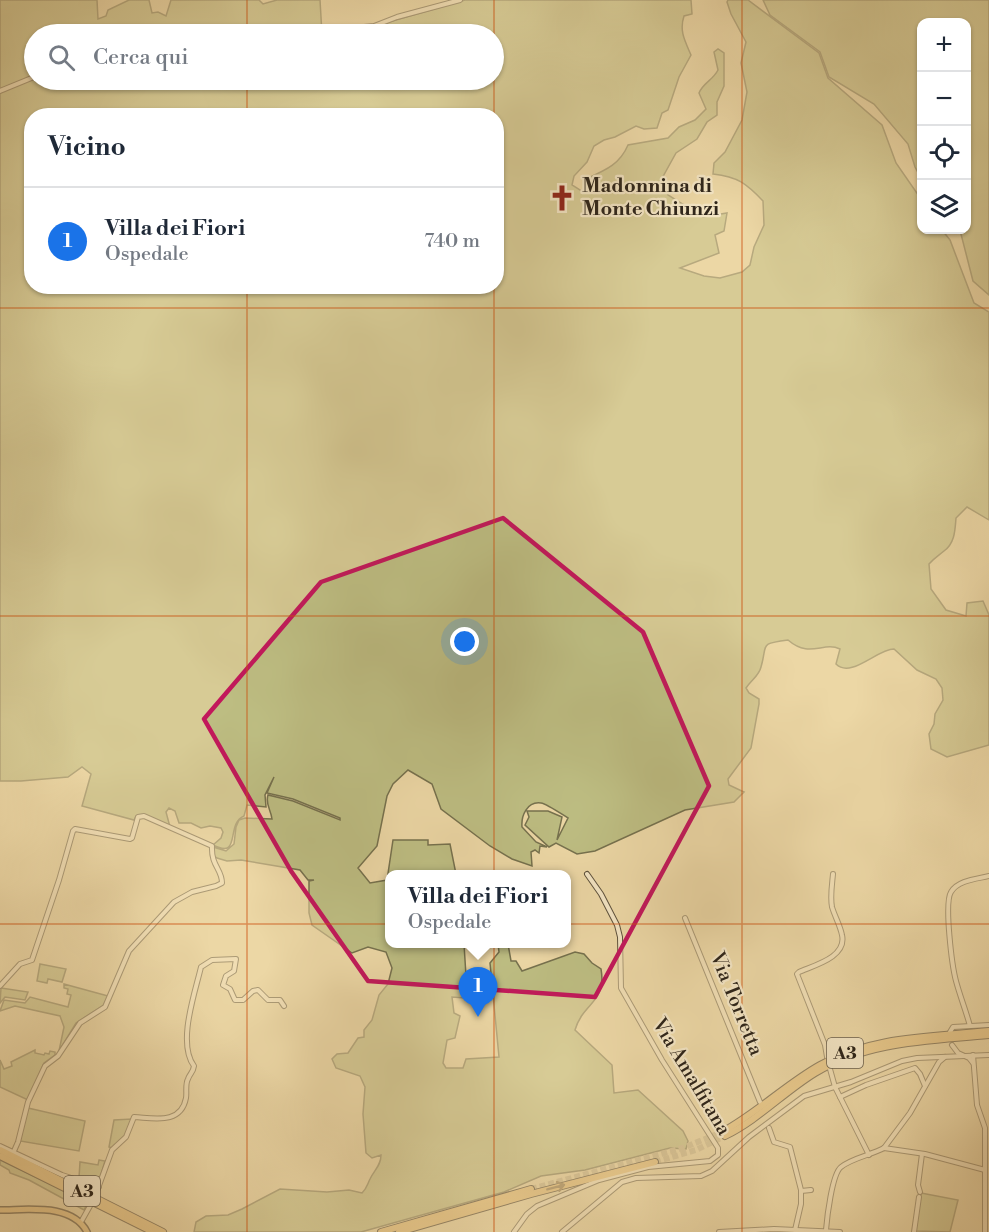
<!DOCTYPE html>
<html lang="it">
<meta charset="utf-8">
<style>
body{margin:0;font-family:"Libre Bodoni",serif;background:#f2f2f3;color:#1f2937}
.controls{position:absolute;right:18px;top:18px;display:grid;overflow:hidden;border-radius:12px;box-shadow:0 2px 4px #0004}
.controls button{width:54px;height:54px;display:grid;place-items:center;padding:0;border:0;border-bottom:2px solid #e0e1e3;background:#fff;color:#1f2937;font:30px sans-serif}
.you{position:absolute;left:465px;top:642px;width:21px;height:21px;margin:-15px;border:4px solid #fff;border-radius:50%;background:#1a73e8;box-shadow:0 0 0 9px #1a73e833}
.badge{display:grid;place-items:center;width:39px;height:39px;border-radius:50%;background:#1a73e8;color:#fff;font-size:20px;font-weight:700}
.pin{position:absolute;translate:-50% -50px;filter:drop-shadow(0 2px 3px #0008)}
.pin::after{content:'';position:absolute;top:32px;width:21px;height:18px;background:inherit;clip-path:polygon(0 0,100% 0,50% 100%)}
.popup{position:absolute;left:385px;top:870px;width:186px;height:78px;box-sizing:border-box;display:grid;place-content:center;border-radius:12px;background:#fff;filter:drop-shadow(0 2px 4px #0005);font-size:20px;white-space:nowrap;color:#747a83}
.popup b{font-size:22px;color:#1f2937}
.popup::after{content:'';position:absolute;left:50%;top:100%;margin-left:-12px;border:12px solid transparent;border-top-color:#fff}
.list{margin:0;padding:0;list-style:none}
h2{display:flex;justify-content:space-between;align-items:center;height:78px;margin:0;padding:0 24px;font-size:26px}
h2 small{font-size:20px;font-weight:400;color:#747a83}
.list li{display:grid;grid-template-columns:39px 1fr auto;gap:18px;align-items:center;box-sizing:border-box;height:108px;padding:0 24px;border-top:2px solid #e0e1e3}
.list b{display:block;font-size:22px;white-space:nowrap}
.list p{margin:0;font-size:20px;white-space:nowrap;color:#747a83}
.list em{font-size:20px;font-style:normal;color:#747a83}
.icon{flex:none;width:33px;height:33px;fill:none;stroke:currentColor;stroke-width:2;stroke-linecap:round;stroke-linejoin:round}
.map{position:relative;flex:none;width:989px;height:1232px;overflow:hidden}
.search{position:absolute;background:#fff;box-shadow:0 2px 4px #0004;left:24px;top:24px;width:480px;height:66px;display:flex;align-items:center;gap:15px;box-sizing:border-box;padding:0 21px;border-radius:33px;color:#747a83;font-size:22px}
.panel{position:absolute;background:#fff;box-shadow:0 2px 4px #0004;left:24px;top:108px;width:480px;height:186px;border-radius:24px}
.map>svg:first-child{display:block}
.green{fill:#bdbd82;stroke:#76714e;stroke-width:1.5;fill-rule:evenodd}
.lines{fill:none;stroke-linecap:round;stroke-linejoin:round}
.highway-tunnel{stroke:#c6b389;stroke-width:6;stroke-dasharray:6 3;stroke-linecap:butt}
.minor-casing{stroke:#5e523d;stroke-width:6}
.major-casing{stroke:#2e251a;stroke-width:8}
.highway-casing{stroke:#2e251a;stroke-width:8}
.minor{stroke:#f3e5c4;stroke-width:4}
.major{stroke:#e6bc72;stroke-width:5}
.highway{stroke:#e6bc72;stroke-width:6}
.oneway{stroke:#8a7046}
.marked{fill:none;stroke:#c2185b;stroke-width:4.5;stroke-linejoin:round}
.grid{fill:none;stroke:#cc510e;stroke-width:1.5;stroke-opacity:0.55}
.labels{text-anchor:middle;dominant-baseline:central;stroke-width:4.5;stroke-linejoin:round;paint-order:stroke}
.shield{fill:#f3e5c4;stroke:#695f4d;stroke-width:1.5}
.shield-label{font-size:18px;font-weight:bold;fill:#2e251a}
.poi-label{font-size:20px;font-weight:bold;fill:#2e251a;stroke:#f3e5c4;text-anchor:start}
.street-label{font-size:20px;fill:#2e251a;stroke:#f3e5c4}
</style>
<div class="map">
<svg width="989" height="1232" viewBox="0 0 989 1232">
<rect width="100%" height="100%" fill="#ecd7a5"/>
<filter id="stains"><feTurbulence type="fractalNoise" baseFrequency=".00333" numOctaves="4"/><feColorMatrix values="0 0 0 0 .2 0 0 0 0 .09 0 0 0 0 .02 0 0 0 .5 -.17"/></filter>
<radialGradient id="worn" r=".72"><stop offset=".6" stop-color="#630" stop-opacity="0"/><stop offset="1" stop-color="#630" stop-opacity=".3"/></radialGradient>
<g class="green">
<path d="M0 0H97L98 19 106 16 108 10 129 0H149L152 13 158 12 166 16 171 0H259L263 4 277 0H320L322 34H34V80H494V34H325L341 31 365 29 465 0H691L692 14 684 16C679 31 685 41 691 55L679 77 668 110 662 113 657 128 644 129 636 126 615 137 604 140 594 146 587 162 574 176 572 185 583 192 599 187 588 178C606 170 620 164 628 145L668 138 679 127 695 120 706 109 699 93C703 83 713 80 718 70L714 52 718 49 724 53V86L717 102V115L707 122 697 139 676 153 660 182 668 195 703 217 727 213 724 231 715 235 719 253 680 268 704 276 720 278 742 272 750 265 754 247 764 225 763 201C746 183 738 177 713 174L714 163 725 152 742 120 747 92 741 63 746 42 731 14 727 2 728 0H748L819 53 828 78 882 125 896 163 921 199 922 230H942L950 240 974 303 989 312V520L967 507 956 518C955 530 955 543 944 551 938 556 934 558 929 564L931 589 946 610 966 616 967 603 983 601 989 615V745L947 757 931 749 929 734 934 724 935 714 943 700 942 688 936 679 917 670 894 649C877 649 851 679 836 664L840 649C823 641 810 659 788 640 758 644 768 644 761 667 759 676 751 680 746 688L749 693 759 699V704L751 748 728 779 729 785 744 792 734 802 685 810 595 851 577 854 556 843 549 847 525 825 529 817 527 811H548L562 817 557 840 568 818C563 815 547 804 541 803 527 801 521 816 522 827L536 842 547 847 540 846 539 853 535 850 531 852 532 866 512 859 490 846 441 809 432 784 408 770 393 784 387 796 377 846 358 868 370 883 387 880 393 840H428V845L450 844 456 874H390V944H464L467 992 465 998 452 997 454 1013 460 1016 455 1038 447 1040 443 1063 446 1068H463L466 1059 499 1057 490 963 499 952 498 944H508L511 961H516L522 971 575 952 584 954 592 963 601 969C607 1003 583 1002 575 1030L612 1065 614 1093 638 1090 683 1131 688 1141 686 1149 670 1148 585 1170 541 1176 504 1192 361 1232H194L196 1222 206 1216 228 1215 242 1209 280 1189 327 1192 349 1190 362 1193C367 1188 367 1185 370 1179 374 1170 381 1166 381 1155L372 1158 366 1153 363 1114 365 1087 360 1076 336 1068 332 1059 337 1054 348 1053 358 1038 364 1037V1030L372 1020 379 995 388 984 392 968 386 952 368 947 352 953 312 925 309 913V881L314 880H308L300 870 241 860 227 861 217 858 213 855V847L226 851 234 844 236 827 239 820 245 818 272 819C271 810 265 804 268 795L293 801 340 820V818L293 799 267 793 274 777 265 795 266 807 247 805 244 816C225 824 242 860 213 845L221 838 223 832 221 828 210 826 201 828 191 823H179L175 811 169 808 166 812 170 827 144 815 136 816 134 820 82 806 91 774 82 767 68 777 21 781H0ZM32 116H496V286H32Z"/>
<path d="M763 0H989V295L973 281 961 234 958 230H966V22H922L921 178 915 167 908 144 874 104 829 77 820 52 770 15Z"/>
<path d="M40 964 66 969 62 982 48 979 47 983 37 981Z"/>
<path d="M64 984 108 996 104 1005 76 1023 59 1051 64 1027 60 1016 15 1006 0 1011 4 1000 25 1003 30 997 68 1007 71 995 67 994 68 989 64 988Z"/>
<path d="M1 988 28 992 25 1000 5 997 0 1003Z"/>
<path d="M35 1050V1053L44 1055 45 1053 49 1054 50 1051 55 1052V1055L44 1063 28 1100 0 1087V1060L4 1069 12 1066 11 1062Z"/>
<path d="M28 1108 85 1121 79 1151 20 1141Z"/>
<path d="M132 1119 125 1137 112 1148 109 1147 114 1120Z"/>
<path d="M0 1160 88 1202 84 1210 29 1180 10 1173 9 1170 0 1165Z"/>
<path d="M99 1160 105 1161 98 1185 79 1178 80 1162 98 1165Z"/>
<path d="M921 1193 958 1200 950 1232 915 1231Z"/>
</g>
<g class="lines">
<g class="highway-tunnel">
<path d="M655 1162 696 1150 725 1136"/>
<path d="M531 1189 683 1148 722 1132"/>
</g>
<g class="minor-casing">
<g id="minor">
<path d="M318 34 333 30 374 26 397 17 460 0"/>
<path d="M0 91 34 77"/>
<path d="M685 918 760 1102"/>
<path d="M0 986 20 964 32 960 59 880 73 831 75 829 130 839 132 838 138 817 144 816 212 846C211 866 222 869 222 883L216 886 192 892 174 902 129 951 105 1007 80 1023 58 1056 45 1066 28 1102 18 1142 14 1151"/>
<path d="M970 1026C966 1011 960 996 956 981 952 966 944 903 951 892 958 880 977 879 989 876"/>
<path d="M950 1032 953 1027 989 1025"/>
<path d="M952 1045 958 1053 969 1058 973 1063"/>
<path d="M973 1055 977 1105 985 1128V1232"/>
<path d="M827 1057 825 1045 797 974 799 972C815 965 847 957 842 935 840 925 835 917 832 907 830 897 832 885 833 874"/>
<path d="M830 1069 835 1087 869 1155"/>
<path d="M840 1097 866 1085 915 1068 920 1074 925 1086"/>
<path d="M769 1128 774 1142 790 1147 801 1190V1204L795 1230"/>
<path d="M0 1146 62 1175 99 1187"/>
<path d="M884 1148 910 1113 939 1062 945 1057"/>
<path d="M884 1148 925 1154 985 1170"/>
<path d="M97 1191 112 1150 126 1137 134 1117C154 1118 181 1125 186 1098 187 1093 185 1084 188 1079 190 1073 193 1073 194 1066 177 1043 195 993 201 967L212 960 236 959 234 971 226 976 223 985 230 989 235 1000H243L253 991 258 990 268 1000H280L284 1006"/>
<path d="M801 1191 811 1190"/>
<path d="M920 1192 918 1185 922 1154"/>
<path d="M81 1222 90 1206"/>
<path d="M826 1230C827 1218 832 1174 841 1167 852 1158 871 1155 884 1148"/>
<path d="M514 1232 527 1214 537 1206 599 1180 648 1167 710 1161 718 1155V1148L662 1060 621 988 620 937 617 925 601 894 587 874"/>
<path d="M562 1232 622 1182 636 1178 701 1176 712 1171 749 1137 804 1096 851 1082 902 1061 917 1058 989 1055"/>
<path d="M719 1232 774 1229 840 1232"/>
<path d="M914 1232 919 1197"/>
</g>
</g>
<g class="major-casing">
<path id="major" d="M0 1210C28 1210 72 1203 87 1232"/>
</g>
<g class="highway-casing">
<g id="highway">
<path d="M722 1132C757 1113 786 1084 820 1065 871 1036 932 1037 989 1031"/>
<path d="M725 1136C758 1120 784 1092 815 1073 868 1041 930 1041 989 1035"/>
<path d="M0 1150 163 1232"/>
<path d="M0 1156 153 1232"/>
<path d="M381 1232 531 1189"/>
<path d="M399 1232 531 1194 655 1162"/>
</g>
</g>
<use href="#minor" class="minor"/>
<use href="#major" class="major"/>
<use href="#highway" class="highway"/>
</g>
<defs><path id="oneway-shaft" d="M-6 0H5M1.5-3L5.5 0L1.5 3" fill="none" stroke-width="1.6" stroke-linecap="round" stroke-linejoin="round" transform="scale(1.5)"/></defs>
<use class="oneway" href="#oneway-shaft" transform="translate(556 1187) rotate(-15)"/>
<path d="M0 0H989V1232H0ZM503 518 643 632 709 786 595 997 368 981 291 871 204 719 321 582Z" fill="#ecd7a5" fill-opacity=".55" fill-rule="evenodd"/>
<path class="marked" d="M503 518 643 632 709 786 595 997 368 981 291 871 204 719 321 582Z"/>
<path class="grid" d="M247 0V34M494 0V116M742 0V1232M247 80V116M247 286V1232M494 286V1232M0 308H989M0 616H989M0 924H989"/>
<defs>
<g id="church-bare" transform="scale(2.07)"><path d="M-1.2-6h2.4v3.5h3.3v2.4h-3.3V6h-2.4V-.1h-3.3v-2.4h3.3Z" fill="#8f2418" stroke="#f3e5c4" stroke-width="2.5" paint-order="stroke"/></g>
</defs>
<g fill-rule="evenodd">
<use href="#church-bare" x="562" y="198"/>
</g>
<g class="labels">
<g class="shield">
<rect x="827" y="1038" width="36" height="30" rx="4.5"/>
<rect x="64" y="1176" width="36" height="30" rx="4.5"/>
</g>
<g class="shield-label">
<text x="845" y="1053">A3</text>
<text x="82" y="1191">A3</text>
</g>
<g class="poi-label">
<text x="582" y="186">Madonnina di<tspan x="582" dy="23">Monte Chiunzi</tspan></text>
</g>
<g class="street-label">
<text transform="translate(736 1004) rotate(68)">Via Torretta</text>
<text transform="translate(691 1077) rotate(59)">Via Amalfitana</text>
</g>
</g>
<rect width="100%" height="100%" filter="url(#stains)"/>
<rect width="100%" height="100%" fill="url(#worn)"/>
</svg>
<div class="controls">
<button>+</button>
<button>−</button>
<button><svg class="icon" aria-label="locate" viewBox="0 0 24 24"><circle cx="12" cy="12" r="6"/><path d="M12 2v4M12 18v4M2 12h4M18 12h4"/></svg></button>
<button><svg class="icon" aria-label="layers" viewBox="0 0 24 24"><path d="M12 4l9 5-9 5-9-5zM3 14l9 5 9-5"/></svg></button>
</div>
<div class="you"></div>
<div class="pin badge" style="left:478px;top:1017px">1</div>
<div class="popup"><b>Villa dei Fiori</b>Ospedale</div>
<div class="search"><svg class="icon" aria-label="search" viewBox="0 0 24 24"><circle cx="10" cy="10" r="6"/><path d="M15 15l6 6"/></svg>Cerca qui</div>
<section class="panel">
<h2>Vicino<small></small></h2>
<ul class="list">
<li><span class="badge">1</span><div><b>Villa dei Fiori</b><p>Ospedale</p></div><em>740 m</em></li>
</ul>
</section>
</div>
